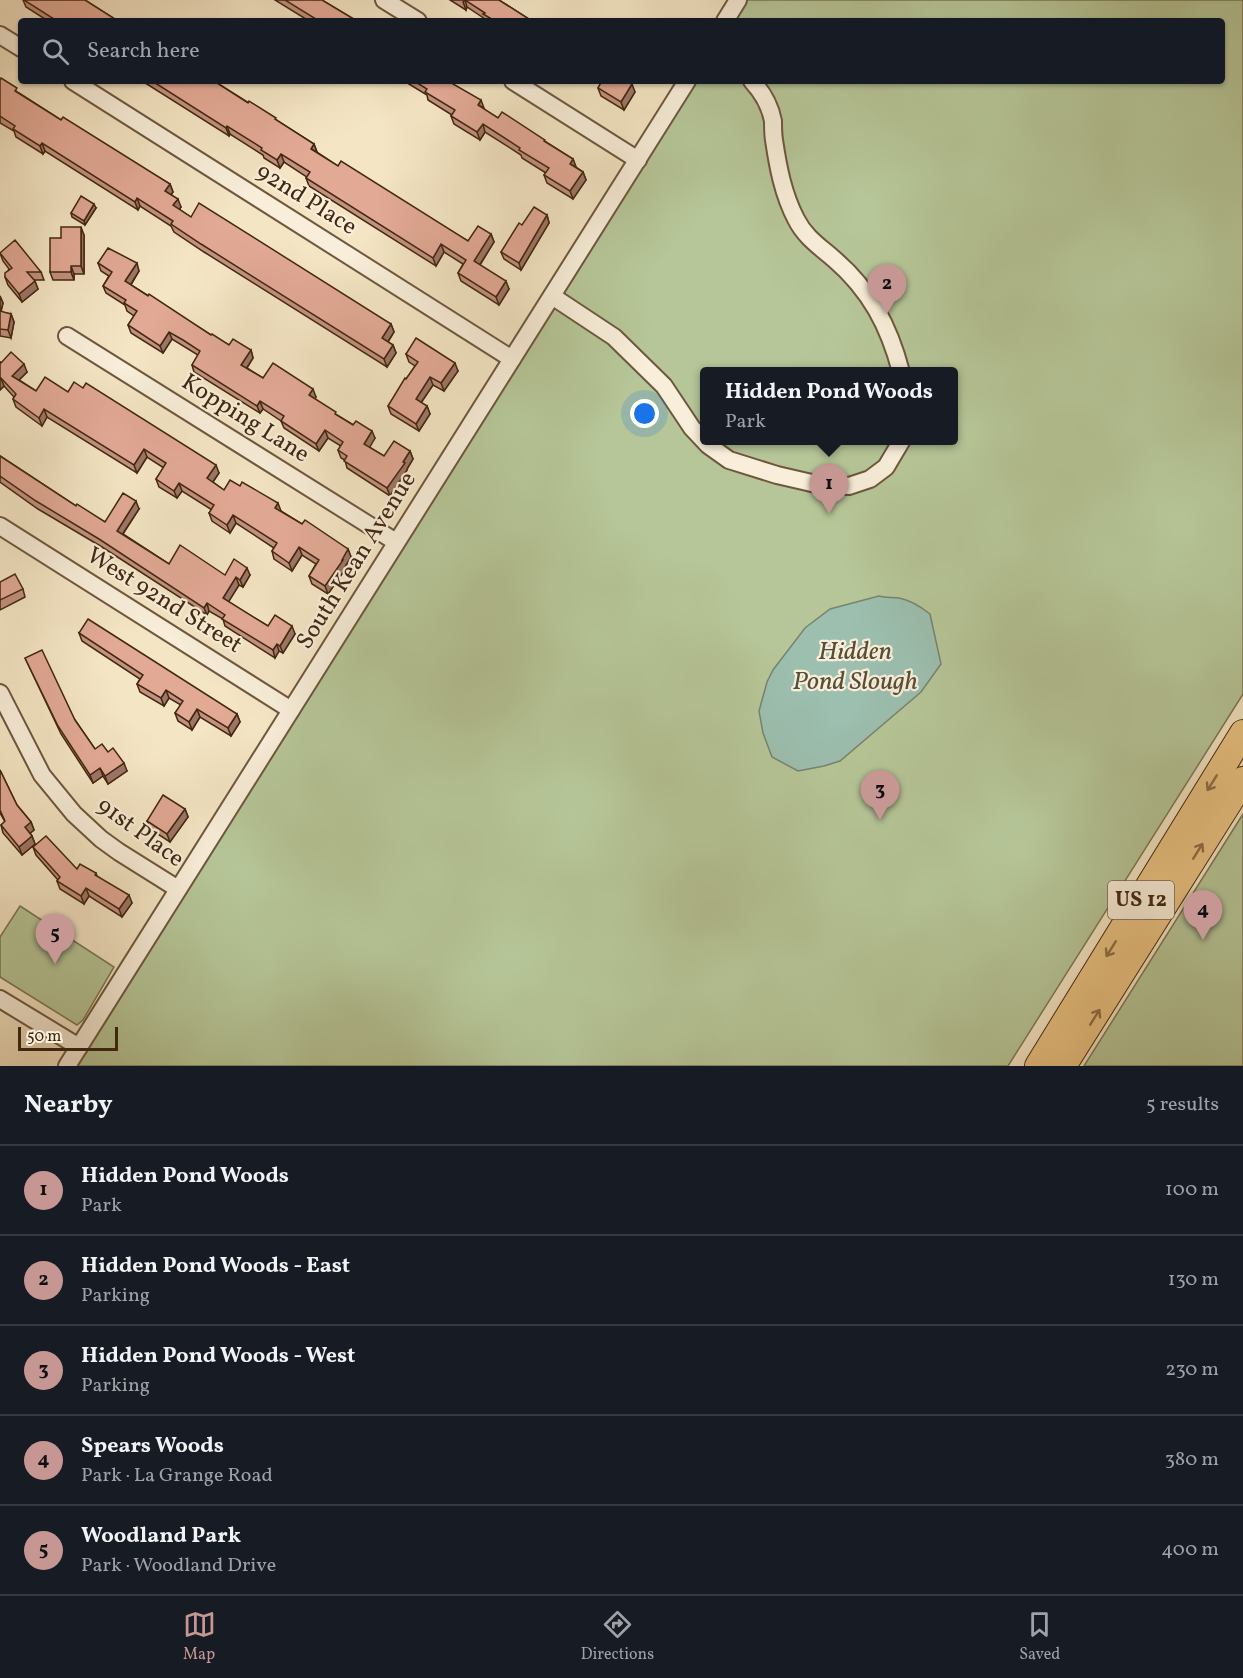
<!DOCTYPE html>
<meta charset="utf-8">
<style>
body{margin:0;font-family:Vollkorn,serif;background:#20242c;color:#f1f3f6}
.scale{position:absolute;left:18px;bottom:15px;width:100px;box-sizing:border-box;padding-left:6px;border:3px solid #422811;border-top:0;font-size:16px;line-height:21px;white-space:nowrap;color:#422811;-webkit-text-stroke:4px #f8eed9;paint-order:stroke}
.you{position:absolute;left:645px;top:414px;width:21px;height:21px;margin:-15px;border:4px solid #fff;border-radius:50%;background:#1a73e8;box-shadow:0 0 0 9px #1a73e833}
.badge{display:grid;place-items:center;width:39px;height:39px;border-radius:50%;background:#c59692;color:#111;font-size:20px;font-weight:700}
.pin{position:absolute;translate:-50% -50px;filter:drop-shadow(0 2px 3px #0008)}
.pin::after{content:'';position:absolute;top:32px;width:21px;height:18px;background:inherit;clip-path:polygon(0 0,100% 0,50% 100%)}
.popup{position:absolute;left:700px;top:367px;width:258px;height:78px;box-sizing:border-box;display:grid;place-content:center;border-radius:6px;background:#171b24;filter:drop-shadow(0 2px 4px #0005);font-size:20px;white-space:nowrap;color:#9ea1a6}
.popup b{font-size:22px;color:#f1f3f6}
.popup::after{content:'';position:absolute;left:50%;top:100%;margin-left:-12px;border:12px solid transparent;border-top-color:#171b24}
.list{margin:0;padding:0;list-style:none}
h2{display:flex;justify-content:space-between;align-items:center;height:78px;margin:0;padding:0 24px;font-size:26px}
h2 small{font-size:20px;font-weight:400;color:#9ea1a6}
.list li{display:grid;grid-template-columns:39px 1fr auto;gap:18px;align-items:center;box-sizing:border-box;height:90px;padding:0 24px;border-top:2px solid #363941}
.list b{display:block;font-size:22px;white-space:nowrap}
.list p{margin:0;font-size:20px;white-space:nowrap;color:#9ea1a6}
.list em{font-size:20px;font-style:normal;color:#9ea1a6}
.icon{flex:none;width:33px;height:33px;fill:none;stroke:currentColor;stroke-width:2;stroke-linecap:round;stroke-linejoin:round}
.map{position:relative;flex:none;width:1243px;height:1066px;overflow:hidden}
.search{position:absolute;background:#171b24;box-shadow:0 2px 4px #0004;left:18px;right:18px;top:18px;height:66px;display:flex;align-items:center;gap:15px;box-sizing:border-box;padding:0 21px;border-radius:6px;color:#9ea1a6;font-size:22px}
.sheet{height:528px;background:#171b24}
nav{display:flex;justify-content:space-around;align-items:center;box-sizing:border-box;height:84px;border-top:2px solid #363941;background:#171b24;font-size:16px;color:#9ea1a6}
nav a{display:grid;justify-items:center;gap:3px}
nav .on{color:#c59692}
.map>svg:first-child{display:block}
.green{fill:#b6c698;stroke:#7c7754;stroke-width:1.5;fill-rule:evenodd}
.water{fill:#9cbfaf;stroke:#788370;stroke-width:1.5}
.lines{fill:none;stroke-linecap:round;stroke-linejoin:round}
.minor-casing{stroke:#6e573e;stroke-width:20}
.highway-casing{stroke:#422811;stroke-width:28}
.minor{stroke:#f8eed9;stroke-width:16}
.highway{stroke:#eac282;stroke-width:26}
.wall{fill:#c29180;stroke:#422811;stroke-width:1.5}
.shaded-wall{fill:#9e7668;stroke:#422811;stroke-width:1.5}
.building{fill:#e2a995;stroke:#422811;stroke-width:1.5}
.oneway{stroke:#8e6d44}
.labels{text-anchor:middle;dominant-baseline:central;stroke-width:4.5;stroke-linejoin:round;paint-order:stroke}
.shield{fill:#f8eed9;stroke:#79634d;stroke-width:1.5}
.shield-label{font-size:22px;font-weight:bold;fill:#422811}
.street-label{font-size:24px;fill:#422811;stroke:#f8eed9}
.water-label{font-size:26px;font-style:italic;fill:#584e38;stroke:#f8eed9}
</style>
<div class="map">
<svg width="1243" height="1066" viewBox="0 0 1243 1066">
<rect width="100%" height="100%" fill="#f4e5c4"/>
<filter id="stains"><feTurbulence type="fractalNoise" baseFrequency=".00333" numOctaves="4"/><feColorMatrix values="0 0 0 0 .2 0 0 0 0 .09 0 0 0 0 .02 0 0 0 .5 -.17"/></filter>
<radialGradient id="worn" r=".72"><stop offset=".6" stop-color="#630" stop-opacity="0"/><stop offset="1" stop-color="#630" stop-opacity=".3"/></radialGradient>
<g class="green">
<path d="M737 0H1243V694L1008 1066H69L686 81H1222V21H724ZM704 372H954V440H704Z"/>
<path d="M1243 814V1066H1084Z"/>
<path d="M20 906 114 967 83 1020 77 1025 0 977V937Z"/>
</g>
<path class="water" d="M879 596C886 598 892 597 899 598 910 600 921 607 930 614L941 664 921 692 840 761 824 766 798 771 772 757 763 733 759 711 767 682 773 670 805 628 830 609Z"/>
<g class="lines">
<g class="minor-casing">
<g id="minor">
<path d="M384 0 418 21"/>
<path d="M725 21 738 0"/>
<path d="M0 35 21 48"/>
<path d="M73 81 512 359"/>
<path d="M513 81 638 160"/>
<path d="M752 81C763 93 770 105 773 121 773 127 773 134 774 140 778 167 783 194 796 219 805 237 819 246 834 259 870 290 889 326 901 372"/>
<path d="M552 296 614 337 664 386 692 428 708 445 729 460 777 475 816 484 849 486 870 479 886 467 902 440"/>
<path d="M67 336 396 542"/>
<path d="M0 526 291 710"/>
<path d="M0 693 42 775 74 814 101 839 119 852 178 889"/>
<path d="M0 999 79 1047"/>
<path d="M67 1066 687 81"/>
</g>
</g>
<g class="highway-casing">
<g id="highway">
<path d="M1038 1066 1243 733"/>
<path d="M1063 1066 1243 780"/>
</g>
</g>
<use href="#minor" class="minor"/>
<use href="#highway" class="highway"/>
</g>
<g class="wall">
<path d="M23 0H85L118 21H48L26 7Z"/>
<path d="M275 0H322L357 21H309Z"/>
<path d="M450 0H499L532 21H486L485 19 467 7 466 10Z"/>
<path d="M0 80 19 93 61 120 170 184 173 192 171 194 181 207 179 209 191 217 391 324 394 332 388 342 393 345 396 353 387 367 204 252 174 232 171 226 140 206 138 210 45 151 43 154 16 137 14 131 0 123Z"/>
<path d="M142 81H214L314 144 317 152 338 166 468 241 491 234 494 242 480 265 509 289 499 305 461 281 458 273 463 264 444 252 436 266 309 186 306 178 307 177 284 162 280 168 264 158 263 155 230 134 229 136Z"/>
<path d="M404 81H448L483 109 498 118 546 142 573 159 576 167 583 172 586 180 573 199 547 183 544 175 546 173 522 158 521 155 485 132 480 140 454 124 451 116 452 115 428 100 427 95Z"/>
<path d="M598 81H627L635 92 624 110 601 96 598 88 601 83Z"/>
<path d="M96 208 85 225 72 217 71 213Z"/>
<path d="M547 215 549 223 521 270 504 259 501 252 522 225Z"/>
<path d="M84 235V274H74V280H53L50 272 61 238Z"/>
<path d="M0 253 41 272 44 280H34L38 289 22 302 8 285 5 277 9 269 3 261Z"/>
<path d="M98 263 139 271 131 285 211 335 229 345 251 350 253 358 247 368 263 378 316 397 315 399 337 415 375 438 369 447 384 456 410 451 413 459 407 469V470L390 496 347 468 345 460 341 458 338 450 341 446 328 438 319 451 284 428 281 421 263 409 260 413 194 372 192 365 198 355 172 339 163 353 131 333 128 325 134 316 127 311 125 305 106 293 103 286 109 276 101 271Z"/>
<path d="M0 296 3 303 1 312 11 314 14 322 11 338 0 336Z"/>
<path d="M406 354 458 371 444 391 433 385 421 403 427 406 430 414 419 431 391 414 388 406 415 366 409 362Z"/>
<path d="M0 362 27 372 19 380 36 391 68 392 219 473 213 482 224 490 281 511 302 524 348 549 351 557 345 567 346 568 328 594 312 584 309 576 316 564 302 555 292 571 274 559 272 551 274 548 236 523 230 533 212 521 209 513 212 510 182 491 177 498 159 487 156 479 164 468 147 457 137 473 47 417 42 426 16 407 13 399 14 397 4 386 0 390Z"/>
<path d="M0 456 76 506 105 522 139 509 123 534 169 564 225 575H250L243 587 239 585 228 602 268 626 295 634 283 653 279 651 275 658 225 626 223 619 209 611 207 615 102 547 38 509 0 482Z"/>
<path d="M0 582 23 589 25 597 0 610Z"/>
<path d="M79 633 237 714 240 722 231 736 200 717 192 730 178 721 175 713 181 705 169 698 164 706 140 692 137 684 140 679 82 641Z"/>
<path d="M25 658 75 720 95 749 108 752 127 771 108 784 103 776 93 783 61 734Z"/>
<path d="M0 770 17 805 31 822 34 830 30 833 32 836 35 844 22 855 3 833 1 825 5 822 0 813Z"/>
<path d="M185 809 188 817 170 842 150 829 147 821Z"/>
<path d="M33 847 77 869 96 873 97 876 132 903 122 917 89 896 84 904 60 889 57 881 58 880 36 855Z"/>
</g>
<g class="shaded-wall">
<path d="M465 0 467 7 466 10 463 2Z"/>
<path d="M632 84 635 92 624 110 621 102Z"/>
<path d="M481 100 484 108 478 105Z"/>
<path d="M483 124 485 132 480 140 477 132Z"/>
<path d="M227 126 230 134 229 136 226 128Z"/>
<path d="M42 143 45 151 43 154 40 146Z"/>
<path d="M314 144 317 152 311 149Z"/>
<path d="M281 154 284 162 280 168 277 160Z"/>
<path d="M573 159 576 167 570 164Z"/>
<path d="M583 172 586 180 573 199 570 191Z"/>
<path d="M170 184 173 192 168 199 165 191Z"/>
<path d="M137 198 140 206 138 210 135 202Z"/>
<path d="M178 199 181 207 176 213 173 205Z"/>
<path d="M94 204 96 208 85 225 84 221Z"/>
<path d="M547 215 549 223 521 270 519 263Z"/>
<path d="M81 227 84 235V274L81 266Z"/>
<path d="M491 234 494 242 477 269 474 261Z"/>
<path d="M441 244 444 252 436 266 433 258Z"/>
<path d="M137 263 139 271 128 289 125 281Z"/>
<path d="M71 266 74 274V280L71 272Z"/>
<path d="M35 281 38 289 22 302 19 294Z"/>
<path d="M506 281 509 289 499 305 496 297Z"/>
<path d="M0 296 3 303 0 314Z"/>
<path d="M11 314 14 322 11 338 8 330Z"/>
<path d="M391 324 394 332 385 346 382 338Z"/>
<path d="M169 332 172 339 163 353 160 346Z"/>
<path d="M393 345 396 353 387 367 384 359Z"/>
<path d="M251 350 253 358 244 372 241 365Z"/>
<path d="M455 363 458 371 444 391 441 383Z"/>
<path d="M24 364 27 372 15 384 12 376Z"/>
<path d="M430 377 433 385 418 407 416 399Z"/>
<path d="M1 378 4 386 0 390V379Z"/>
<path d="M313 389 316 397 312 403 309 395Z"/>
<path d="M260 401 263 409 260 413 257 406Z"/>
<path d="M427 406 430 414 419 431 416 424Z"/>
<path d="M44 409 47 417 42 426 39 418Z"/>
<path d="M325 430 328 438 319 451 316 444Z"/>
<path d="M372 431 375 438 367 452 364 444Z"/>
<path d="M144 449 147 457 137 473 134 465Z"/>
<path d="M410 451 413 459 407 469V470L390 496 387 488Z"/>
<path d="M216 465 219 473 210 486 207 478Z"/>
<path d="M179 483 182 491 177 498 174 491Z"/>
<path d="M136 501 139 509 120 538 117 531Z"/>
<path d="M278 503 281 511 278 516 275 508Z"/>
<path d="M233 515 236 523 230 533 227 525Z"/>
<path d="M299 547 302 555 292 571 289 563Z"/>
<path d="M348 549 351 557 345 567 346 568 328 594 325 586Z"/>
<path d="M247 568 250 575 243 587 240 580Z"/>
<path d="M236 577 239 585 226 606 223 598Z"/>
<path d="M207 603 209 611 207 615 204 608Z"/>
<path d="M292 626 295 634 283 653 280 646Z"/>
<path d="M277 644 279 651 275 658 273 650Z"/>
<path d="M166 690 169 698 164 706 161 698Z"/>
<path d="M197 709 200 717 192 730 189 722Z"/>
<path d="M237 714 240 722 231 736 228 728Z"/>
<path d="M124 763 127 771 108 784 105 776Z"/>
<path d="M100 768 103 776 93 783 90 775Z"/>
<path d="M185 809 188 817 170 842 167 834Z"/>
<path d="M31 822 34 830 28 835 25 827Z"/>
<path d="M32 836 35 844 22 855 19 847Z"/>
<path d="M86 888 89 896 84 904 81 896Z"/>
<path d="M129 895 132 903 122 917 119 909Z"/>
</g>
<g class="building">
<path d="M24 0H85L118 21H57Z"/>
<path d="M285 0H322L357 21H319Z"/>
<path d="M465 0H499L532 21H495L483 14 485 13Z"/>
<path d="M1 78 17 88 15 91 61 120 63 117 170 184 165 191 178 199 173 205 191 217 199 203 391 324 382 338 393 345 384 359 201 244 171 224 173 221 137 198 135 202 42 143 40 146 13 129 15 126 0 116V80Z"/>
<path d="M152 81H214L248 103 249 101 276 118 275 119 314 144 311 149 338 166 341 161 468 241 478 226 491 234 474 261 506 281 496 297 458 273 466 260 441 244 433 258 306 178 310 172 281 154 277 160 261 150 262 148 227 126 226 128Z"/>
<path d="M414 81H448L481 100 478 105 498 118 502 112 545 140 544 141 573 159 570 164 583 172 570 191 544 175 549 168 519 150 520 148 483 124 477 132 451 116 455 110 425 92 427 89Z"/>
<path d="M602 81H627L632 84 621 102 598 88Z"/>
<path d="M81 196 94 204 84 221 71 213Z"/>
<path d="M534 207 547 215 519 263 501 252 519 223 522 225Z"/>
<path d="M61 227H81V266H71V272H50V238H61Z"/>
<path d="M15 240 41 272H27L35 281 19 294 5 277V273L12 268 0 253Z"/>
<path d="M108 248 137 263 125 281 148 296 149 294 211 335 212 334 229 345 233 339 251 350 241 365 263 378 273 363 313 389 309 395 336 412 335 414 353 425 356 421 372 431 364 444 384 456 394 441 410 451 403 462 405 463 387 488 344 461 347 456 338 450 343 442 325 430 316 444 281 421 284 416 260 401 257 406 192 365 200 351 183 340 169 332 160 346 128 325 137 311 124 303 126 300 103 286 112 272 98 263Z"/>
<path d="M0 311 11 314 8 330 0 329Z"/>
<path d="M416 338 455 363 441 383 430 377 416 399 427 406 416 424 388 406 405 378 406 379 418 362 406 354Z"/>
<path d="M11 352 24 364 12 376 36 391 45 377 68 392 74 382 83 388 86 383 216 465 207 478 224 490 230 480 240 486 242 482 278 503 275 508 302 524 305 520 348 549 342 560H343L325 586 309 576 319 560 299 547 289 563 272 551 277 543 233 515 227 525 209 513 214 505 179 483 174 491 156 479 166 463 144 449 134 465 44 409 39 418 13 399 16 394 1 378 0 379V362L1 363Z"/>
<path d="M0 456 76 506 77 504 105 522 123 493 136 501 117 531 169 564 180 545 225 575 234 559 247 568 240 580 236 577 223 598 268 626 275 615 292 626 280 646 277 644 273 650 222 619 225 615 207 603 204 608 99 539 36 501 0 476Z"/>
<path d="M15 574 23 589 0 600V582Z"/>
<path d="M88 619 237 714 228 728 197 709 189 722 175 713 183 701 166 690 161 698 137 684 143 675 79 633Z"/>
<path d="M42 650 75 720 95 749 102 744 108 752 113 748 124 763 105 776 100 768 90 775 58 726 25 658Z"/>
<path d="M0 770 17 805 31 822 25 827 32 836 19 847 1 825 5 821 0 810Z"/>
<path d="M163 795 185 809 167 834 147 821Z"/>
<path d="M46 836 77 869 80 864 96 873 95 875 129 895 119 909 86 888 81 896 57 881 60 877 33 847Z"/>
</g>
<defs><path id="oneway-shaft" d="M-6 0H5M1.5-3L5.5 0L1.5 3" fill="none" stroke-width="1.6" stroke-linecap="round" stroke-linejoin="round" transform="scale(1.5)"/></defs>
<g class="oneway">
<use href="#oneway-shaft" transform="translate(1212 783) rotate(122)"/>
<use href="#oneway-shaft" transform="translate(1198 851) rotate(-58)"/>
<use href="#oneway-shaft" transform="translate(1111 949) rotate(122)"/>
<use href="#oneway-shaft" transform="translate(1095 1017) rotate(-58)"/>
</g>
<g class="labels">
<rect class="shield" x="1108" y="881" width="66" height="38" rx="4.5"/>
<g class="shield-label">
<text x="1141" y="900">US 12</text>
</g>
<g class="street-label">
<text transform="translate(306 200) rotate(32)">92nd Place</text>
<text transform="translate(245 419) rotate(32)">Kopping Lane</text>
<text transform="translate(357 561) rotate(-58)">South Kean Avenue</text>
<text transform="translate(164 601) rotate(32)">West 92nd Street</text>
<text transform="translate(140 833) rotate(36)">91st Place</text>
</g>
<g class="water-label">
<text x="855" y="652">Hidden<tspan x="855" dy="30">Pond Slough</tspan></text>
</g>
</g>
<rect width="100%" height="100%" filter="url(#stains)"/>
<rect width="100%" height="100%" fill="url(#worn)"/>
</svg>
<div class="scale">50 m</div>
<div class="you"></div>
<div class="pin badge" style="left:829px;top:514px">1</div>
<div class="popup"><b>Hidden Pond Woods</b>Park</div>
<div class="pin badge" style="left:887px;top:314px">2</div>
<div class="pin badge" style="left:880px;top:820px">3</div>
<div class="pin badge" style="left:1203px;top:940px">4</div>
<div class="pin badge" style="left:55px;top:964px">5</div>
<div class="search"><svg class="icon" aria-label="search" viewBox="0 0 24 24"><circle cx="10" cy="10" r="6"/><path d="M15 15l6 6"/></svg>Search here</div>
</div>
<section class="sheet">
<h2>Nearby<small>5 results</small></h2>
<ul class="list">
<li><span class="badge">1</span><div><b>Hidden Pond Woods</b><p>Park</p></div><em>100 m</em></li>
<li><span class="badge">2</span><div><b>Hidden Pond Woods - East</b><p>Parking</p></div><em>130 m</em></li>
<li><span class="badge">3</span><div><b>Hidden Pond Woods - West</b><p>Parking</p></div><em>230 m</em></li>
<li><span class="badge">4</span><div><b>Spears Woods</b><p>Park · La Grange Road</p></div><em>380 m</em></li>
<li><span class="badge">5</span><div><b>Woodland Park</b><p>Park · Woodland Drive</p></div><em>400 m</em></li>
</ul>
</section>
<nav>
<a class="on"><svg class="icon" aria-label="map" viewBox="0 0 24 24"><path d="M3 6l6-2 6 2 6-2v14l-6 2-6-2-6 2zM9 4v14M15 6v14"/></svg>Map</a>
<a><svg class="icon" aria-label="directions" viewBox="0 0 24 24"><path d="M12 3l9 9-9 9-9-9zM9 14v-3h6M13 9l2 2-2 2"/></svg>Directions</a>
<a><svg class="icon" aria-label="saved" viewBox="0 0 24 24"><path d="M7 4h10v16l-5-4-5 4z"/></svg>Saved</a>
</nav>
